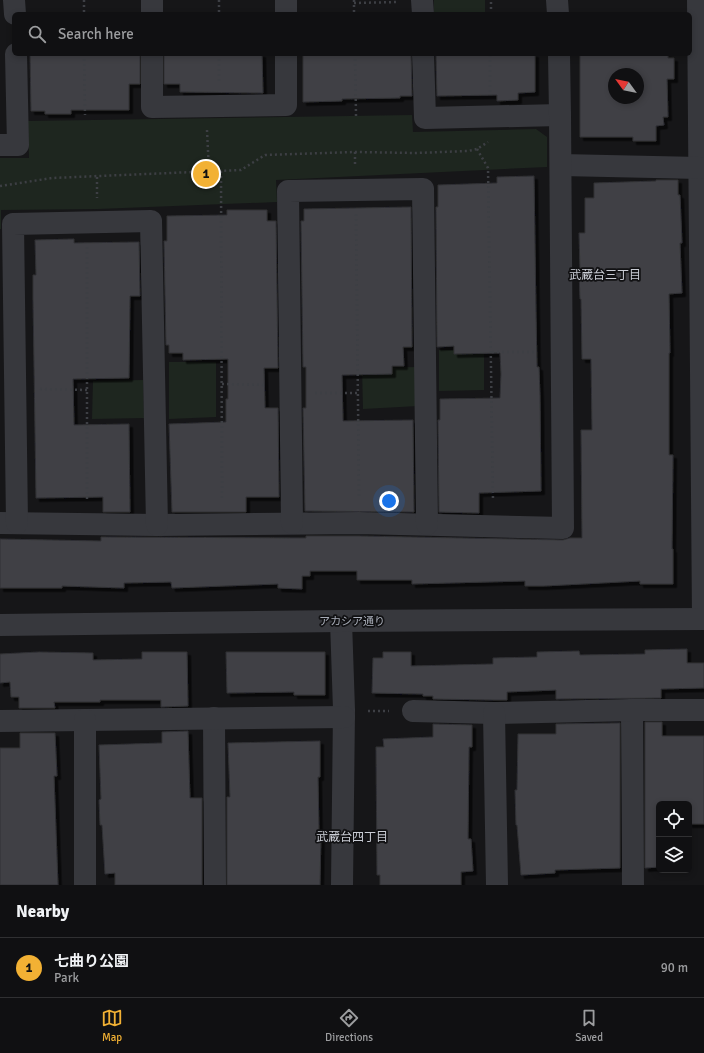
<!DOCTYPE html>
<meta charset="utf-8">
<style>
body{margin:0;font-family:Signika,"Noto Sans JP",sans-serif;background:#1e1e20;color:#f1f3f6}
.controls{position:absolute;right:12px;bottom:12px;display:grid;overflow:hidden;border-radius:6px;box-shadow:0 2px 6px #0003}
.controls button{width:36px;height:36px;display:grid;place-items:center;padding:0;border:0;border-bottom:1px solid #303032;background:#101012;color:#f1f3f6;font:20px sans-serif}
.compass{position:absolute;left:608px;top:68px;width:36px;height:36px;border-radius:50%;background:#101012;box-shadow:0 2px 6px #0003;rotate:303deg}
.you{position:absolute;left:389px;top:501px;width:14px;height:14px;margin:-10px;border:3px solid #fff;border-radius:50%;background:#1a73e8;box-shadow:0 0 0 6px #1a73e833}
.badge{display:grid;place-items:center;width:26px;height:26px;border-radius:50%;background:#f2b134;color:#111;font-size:13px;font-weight:700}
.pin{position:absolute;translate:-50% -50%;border:2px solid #fff;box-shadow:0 1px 4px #0006}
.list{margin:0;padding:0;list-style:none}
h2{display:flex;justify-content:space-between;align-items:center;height:52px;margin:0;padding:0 16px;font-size:17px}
h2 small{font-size:13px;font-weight:400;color:#9c9d9f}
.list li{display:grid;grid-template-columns:26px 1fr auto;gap:12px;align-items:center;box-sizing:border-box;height:60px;padding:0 16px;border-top:1px solid #303032}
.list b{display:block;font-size:15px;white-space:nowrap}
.list p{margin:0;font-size:13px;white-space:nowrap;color:#9c9d9f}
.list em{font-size:13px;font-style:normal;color:#9c9d9f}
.icon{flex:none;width:22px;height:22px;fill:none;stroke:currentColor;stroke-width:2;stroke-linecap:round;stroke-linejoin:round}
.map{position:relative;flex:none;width:704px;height:885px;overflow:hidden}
.search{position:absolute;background:#101012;box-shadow:0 2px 6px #0003;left:12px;right:12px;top:12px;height:44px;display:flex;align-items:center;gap:10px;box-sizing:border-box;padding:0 14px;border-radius:6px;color:#9c9d9f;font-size:15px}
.sheet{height:112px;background:#101012}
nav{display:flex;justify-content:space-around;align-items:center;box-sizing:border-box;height:56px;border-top:1px solid #303032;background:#101012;font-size:11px;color:#9c9d9f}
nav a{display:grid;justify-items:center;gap:2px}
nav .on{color:#f2b134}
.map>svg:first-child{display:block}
.green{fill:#1e261f}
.building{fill:#404145;stroke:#303034;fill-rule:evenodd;filter:url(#shadow)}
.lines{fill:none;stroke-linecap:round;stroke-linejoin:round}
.path{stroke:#3d3f44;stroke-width:2.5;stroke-dasharray:2 3;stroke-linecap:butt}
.minor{stroke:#37383d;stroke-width:22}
.labels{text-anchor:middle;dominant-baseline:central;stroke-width:3.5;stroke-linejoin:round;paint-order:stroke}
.street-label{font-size:11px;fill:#a8adb8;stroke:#111113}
.neighbourhood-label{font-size:12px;fill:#c9ccd4;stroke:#111113}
</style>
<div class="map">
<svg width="704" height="885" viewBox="0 0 704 885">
<defs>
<filter id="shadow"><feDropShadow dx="3.5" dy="3.5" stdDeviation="0" flood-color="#0009"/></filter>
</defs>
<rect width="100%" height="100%" fill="#161618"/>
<g class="green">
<rect x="434" y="0" width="51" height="14"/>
<path d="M412 115 413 132 536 129 547 137V167L276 180 277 202 98 209 1 210V229H0V158H29L28 121Z"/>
<path d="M439 350H484V390L439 391Z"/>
<path d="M169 362H216V417L169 419Z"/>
<path d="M419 367 418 406 363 409 362 368Z"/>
<path d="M143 380 144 418 92 419 93 381Z"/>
</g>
<g class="building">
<path d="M30 54H140V84H129V110H71V114H45V111H31Z"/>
<path d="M164 54H262L263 93 180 92V84H164Z"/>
<path d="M303 54H411L412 96H400V98L342 99V101L303 102Z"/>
<path d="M436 54H535V92L518 93V100L497 101V95L437 96Z"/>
<path d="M580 54H668V58H674V79H667L668 117H663L664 125 656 126V141H633V137H580ZM614 74H638V98H614Z"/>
<path d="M534 176 536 314 537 367H539L540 396 541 491 479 493V513L439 512 438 420H440V399L500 398 501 374 500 353 454 354V346L437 347 436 207H438V185L497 183V177Z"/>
<path d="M656 180H678V195H680L682 243H680L682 293 669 294 670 353H669V455H673L672 549H673V584H640V581L544 586H525V581L412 584V580H357V571H310V576H302V589L278 588V584L172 588 171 582 124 583V588L62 586V588H0V539L101 541V537L306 538V536H359L563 540 570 538H582L581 430H592L591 359H582L581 299H580L579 271H580L579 233H585V198H594V183L656 181Z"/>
<path d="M411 207 412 347H403L404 366H392V374L342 375 343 421 413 420 414 512 305 511 303 408H306V367H303L301 221H304V209Z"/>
<path d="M227 210H267V221H276L278 368H264L265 408H278L279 497H246V512H172L169 424 226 422V399H228V359L183 360V353H169V345H166L164 241H167V216L227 215Z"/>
<path d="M74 239V243L139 242 140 296H130L129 378 73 379 74 425 129 424 130 512H103V497L36 498 33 299V275H36L35 240Z"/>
<path d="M687 649V663H704V688L661 689V698L556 699V690L507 692V700H494L433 699V696H423V694L372 693 373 658H383V652H411V666L493 664V658L537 657V652L579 651 580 655 645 654V650Z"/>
<path d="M39 652 93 653V660L142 659V652H187L188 706 161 707V700H100V702H54L55 708H19V697H11L10 682 0 683V654Z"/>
<path d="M226 652H325V695H294V692L227 693Z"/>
<path d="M645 722H662V736H704V824H689V804H659V867L645 868Z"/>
<path d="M620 723V868L555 870V873L521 875 517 825H516L515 790H517L518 734H556V724Z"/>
<path d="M433 724 472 725V747H469L468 839H471L473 871 461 872V885H380V875H377L376 747H384L383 739 433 737Z"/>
<path d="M188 731 190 798H202V885H115V873L105 874 102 825H100L99 800 101 799 99 745 162 743V732Z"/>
<path d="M20 733H55L57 776H54L58 885H0V748H20Z"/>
<path d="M320 741V777H318L319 833H321L320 885H227V797H230L228 743Z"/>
</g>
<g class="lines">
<g class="path">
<path d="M84 0V14"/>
<path d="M219 0V14"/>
<path d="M354 0V14"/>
<path d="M354 3 398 2"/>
<path d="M491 14V0"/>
<path d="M84 54 85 115"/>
<path d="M219 54V81"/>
<path d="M355 54 356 116"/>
<path d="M490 92V54"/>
<path d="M207 130 209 172"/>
<path d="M477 149 488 168 493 501"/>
<path d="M355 152V165"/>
<path d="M221 171 222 500"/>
<path d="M97 177V198"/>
<path d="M0 186 52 178 241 170 265 155 355 152 416 153 468 151 477 149 488 142"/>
<path d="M356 214 359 499"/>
<path d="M492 352H537"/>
<path d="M222 384 265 385"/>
<path d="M40 389 87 390"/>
<path d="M315 393H358"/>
<path d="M87 499V246"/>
<path d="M368 711H389"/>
</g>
<g class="minor">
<path d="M14 0 15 14"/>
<path d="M152 0V14"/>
<path d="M422 0 423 14"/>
<path d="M557 0 558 14"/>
<path d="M698 0 703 619"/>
<path d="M286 14V0"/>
<path d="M152 54V107L286 105V54"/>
<path d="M423 54 425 118 560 115"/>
<path d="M0 145H18L16 54"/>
<path d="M561 165 700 168"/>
<path d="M0 523 157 525 359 523 563 528 560 115 559 54"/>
<path d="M17 523 13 224 151 221 157 525"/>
<path d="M292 523 288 191 423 189 427 524"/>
<path d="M341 621 344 710 342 885"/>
<path d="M0 625 341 621 704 619"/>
<path d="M632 710 633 885"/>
<path d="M413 711 494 713 632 710H704"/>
<path d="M494 713 497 885"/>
<path d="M214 718 215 885"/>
<path d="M0 721 344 717"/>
<path d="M85 885V720"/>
</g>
</g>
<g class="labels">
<g class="street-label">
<text x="352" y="621">アカシア通り</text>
</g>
<g class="neighbourhood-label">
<text x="605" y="275">武蔵台三丁目</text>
<text x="352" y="837">武蔵台四丁目</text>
</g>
</g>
</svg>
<div class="controls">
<button><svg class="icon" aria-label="locate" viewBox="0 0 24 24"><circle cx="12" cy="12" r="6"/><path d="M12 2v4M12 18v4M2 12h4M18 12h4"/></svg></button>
<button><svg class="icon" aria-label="layers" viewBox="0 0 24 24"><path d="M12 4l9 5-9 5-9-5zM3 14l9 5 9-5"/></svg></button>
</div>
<svg class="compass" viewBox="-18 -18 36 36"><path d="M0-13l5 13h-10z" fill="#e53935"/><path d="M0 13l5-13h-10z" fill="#9c9d9f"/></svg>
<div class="you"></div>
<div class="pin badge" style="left:206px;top:174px">1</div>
<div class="search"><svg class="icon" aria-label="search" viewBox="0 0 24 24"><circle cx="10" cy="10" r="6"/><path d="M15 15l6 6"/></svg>Search here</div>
</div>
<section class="sheet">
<h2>Nearby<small></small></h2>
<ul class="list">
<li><span class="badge">1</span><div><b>七曲り公園</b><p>Park</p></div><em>90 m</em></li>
</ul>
</section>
<nav>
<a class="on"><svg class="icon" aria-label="map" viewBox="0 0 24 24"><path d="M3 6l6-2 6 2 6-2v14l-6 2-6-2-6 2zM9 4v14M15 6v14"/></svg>Map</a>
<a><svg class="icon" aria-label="directions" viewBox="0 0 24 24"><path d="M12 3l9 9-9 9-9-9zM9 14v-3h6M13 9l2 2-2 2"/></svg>Directions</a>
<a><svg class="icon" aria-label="saved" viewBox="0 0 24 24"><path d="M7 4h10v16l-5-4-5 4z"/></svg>Saved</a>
</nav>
